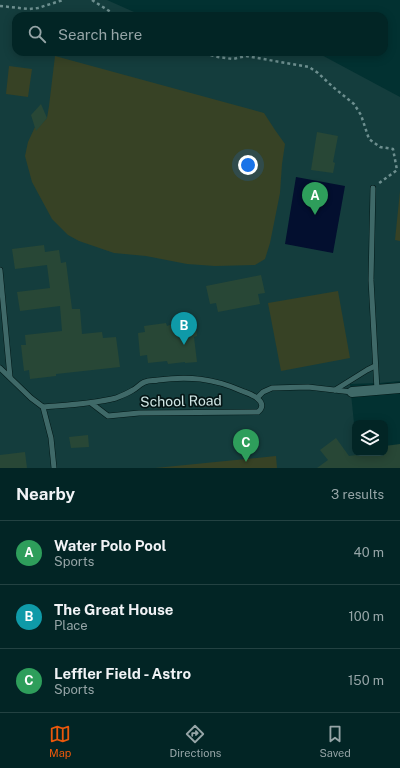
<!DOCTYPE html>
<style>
body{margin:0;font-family:"Public Sans",sans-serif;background:#103132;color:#f1f3f6}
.controls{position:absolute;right:12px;bottom:12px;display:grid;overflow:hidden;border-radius:8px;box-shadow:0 2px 10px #0003}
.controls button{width:36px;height:36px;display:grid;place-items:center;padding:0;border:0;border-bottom:1px solid #234242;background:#022525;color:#f1f3f6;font:20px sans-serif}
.you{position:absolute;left:248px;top:165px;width:14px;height:14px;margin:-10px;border:3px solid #fff;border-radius:50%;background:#1a73e8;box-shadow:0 0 0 6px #1a73e833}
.badge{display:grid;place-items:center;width:26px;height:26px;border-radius:50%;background:#ea580c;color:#fff;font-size:13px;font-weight:700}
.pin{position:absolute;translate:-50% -33px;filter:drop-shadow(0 1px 2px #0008)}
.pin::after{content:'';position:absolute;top:21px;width:14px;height:12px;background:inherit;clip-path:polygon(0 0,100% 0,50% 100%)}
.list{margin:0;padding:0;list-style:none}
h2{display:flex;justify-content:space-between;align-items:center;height:52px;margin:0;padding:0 16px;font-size:17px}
h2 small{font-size:13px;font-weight:400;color:#96a5a7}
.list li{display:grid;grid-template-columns:26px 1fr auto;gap:12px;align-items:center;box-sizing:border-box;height:64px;padding:0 16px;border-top:1px solid #234242}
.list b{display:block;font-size:15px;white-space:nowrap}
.list p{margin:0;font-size:13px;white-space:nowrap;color:#96a5a7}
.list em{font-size:13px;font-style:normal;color:#96a5a7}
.icon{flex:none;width:22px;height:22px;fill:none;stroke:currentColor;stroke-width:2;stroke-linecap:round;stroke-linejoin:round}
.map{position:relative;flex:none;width:400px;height:468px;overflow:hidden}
.search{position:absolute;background:#022525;box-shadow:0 2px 10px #0003;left:12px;right:12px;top:12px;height:44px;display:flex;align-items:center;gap:10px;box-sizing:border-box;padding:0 14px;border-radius:12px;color:#96a5a7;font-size:15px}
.sheet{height:244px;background:#022525}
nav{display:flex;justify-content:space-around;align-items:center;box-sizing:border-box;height:56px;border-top:1px solid #234242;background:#022525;font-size:11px;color:#96a5a7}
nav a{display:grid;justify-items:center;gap:2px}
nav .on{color:#ea580c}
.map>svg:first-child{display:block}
.built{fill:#143d3d}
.green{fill:#374225}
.water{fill:#030f2f}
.building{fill:#284736}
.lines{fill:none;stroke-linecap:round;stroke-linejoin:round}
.service-casing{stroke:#021716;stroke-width:6}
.minor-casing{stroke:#021716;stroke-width:11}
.path{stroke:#6d8f8f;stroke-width:2.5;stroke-dasharray:3 3;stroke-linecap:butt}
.service{stroke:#3f6968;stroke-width:5}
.minor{stroke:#3f6968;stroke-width:10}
.labels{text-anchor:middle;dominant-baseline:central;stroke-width:3.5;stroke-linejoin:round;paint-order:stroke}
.street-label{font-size:14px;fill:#d1e7e6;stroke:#051616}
</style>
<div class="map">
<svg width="400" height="468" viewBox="0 0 400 468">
<rect width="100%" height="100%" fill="#023131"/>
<path class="built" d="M0 0H107L143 16H16V52H316L400 97V381L380 383 350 384 354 423H355V453H371L373 468H0Z"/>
<g class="green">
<path d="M55 56 264 113 275 130 285 144 282 164 280 193 270 243 265 259 255 265 215 266 187 264 146 256 114 253 79 241 68 235 52 219 32 182 25 156 28 142 35 127 37 129 47 118 49 106Z"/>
<path d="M9 66 32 69 28 97 6 94Z"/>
<path d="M400 191V241L395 240Z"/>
<path d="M338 291 350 358 281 371 268 303Z"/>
<path d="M276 456 277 468H155Z"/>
</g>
<path class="water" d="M296 177 345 186 333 253 285 244Z"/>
<g class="building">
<path d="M41 104 47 118 36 131 31 115Z"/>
<path d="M317 132 338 136 333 162 335 163 333 173 311 170Z"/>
<path d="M44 245 45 252 59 250 61 263 66 262 72 309H80L82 334 102 332 103 338 116 337 120 367 56 374V376L30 379 29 370 24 371 21 345H26L25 335 62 331 60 306 20 311 17 292 50 288 47 265 15 269 12 249Z"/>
<path d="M261 275 265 293 258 294 260 304 218 312 216 303 210 304 206 286Z"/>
<path d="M195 318 197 336 194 337 197 362 185 363V362L168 364 167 361 148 363 147 355 140 356 138 333 145 332 144 326 166 323 167 326 178 322H189Z"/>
<path d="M88 435 89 447 71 448 69 437Z"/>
<path d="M336 438 349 456 372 453H385V446L400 444V468H317L328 460 320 450Z"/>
<path d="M25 452 27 468H0V455Z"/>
</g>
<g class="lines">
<g class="service-casing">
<g id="service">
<path d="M373 188 371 280 377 390"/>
<path d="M0 270 10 377"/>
<path d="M0 368 31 398 43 407 51 438 54 468"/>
<path d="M335 390 367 370 375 366"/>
<path d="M257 398 263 392 272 388 308 387 352 392"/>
<path d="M43 407C67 405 92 404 116 398 121 396 128 393 133 390 137 388 141 383 145 382 149 380 154 381 158 380 188 376 213 378 242 391 247 393 254 395 258 399 263 403 263 408 258 412L139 413 108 416 91 403"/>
</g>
</g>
<g class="minor-casing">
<path id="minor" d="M352 392 400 388"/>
</g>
<g class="path">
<path d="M92 0 117 16"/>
<path d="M0 6 29 9 38 8 63 0"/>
<path d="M199 52 218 57 233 59 246 56 309 67 318 73 333 87 354 104 361 115 369 139 380 147 393 149 397 170 378 184"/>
</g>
<use href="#service" class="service"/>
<use href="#minor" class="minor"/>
</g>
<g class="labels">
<g class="street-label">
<text transform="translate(181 401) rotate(-1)">School Road</text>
</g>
</g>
</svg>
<div class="controls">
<button><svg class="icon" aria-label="layers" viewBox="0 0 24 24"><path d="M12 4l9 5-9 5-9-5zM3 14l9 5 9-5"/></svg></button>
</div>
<div class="you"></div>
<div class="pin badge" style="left:315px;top:215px;background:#2e9e5b">A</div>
<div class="pin badge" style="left:184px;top:345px;background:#0f9aa8">B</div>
<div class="pin badge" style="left:246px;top:462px;background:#2e9e5b">C</div>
<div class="search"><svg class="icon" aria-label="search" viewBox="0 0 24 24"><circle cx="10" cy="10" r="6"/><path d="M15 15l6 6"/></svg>Search here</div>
</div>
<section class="sheet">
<h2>Nearby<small>3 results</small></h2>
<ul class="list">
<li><span class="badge" style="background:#2e9e5b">A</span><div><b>Water Polo Pool</b><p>Sports</p></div><em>40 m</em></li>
<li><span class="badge" style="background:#0f9aa8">B</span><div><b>The Great House</b><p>Place</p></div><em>100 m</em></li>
<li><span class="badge" style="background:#2e9e5b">C</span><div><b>Leffler Field - Astro</b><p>Sports</p></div><em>150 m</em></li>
</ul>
</section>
<nav>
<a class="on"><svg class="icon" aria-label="map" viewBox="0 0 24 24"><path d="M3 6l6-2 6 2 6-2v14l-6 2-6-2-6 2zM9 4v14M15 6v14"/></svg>Map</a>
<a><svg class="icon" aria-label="directions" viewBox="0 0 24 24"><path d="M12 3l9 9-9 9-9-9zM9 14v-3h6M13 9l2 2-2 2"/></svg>Directions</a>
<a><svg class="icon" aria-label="saved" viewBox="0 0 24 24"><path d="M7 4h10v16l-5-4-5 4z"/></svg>Saved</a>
</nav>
